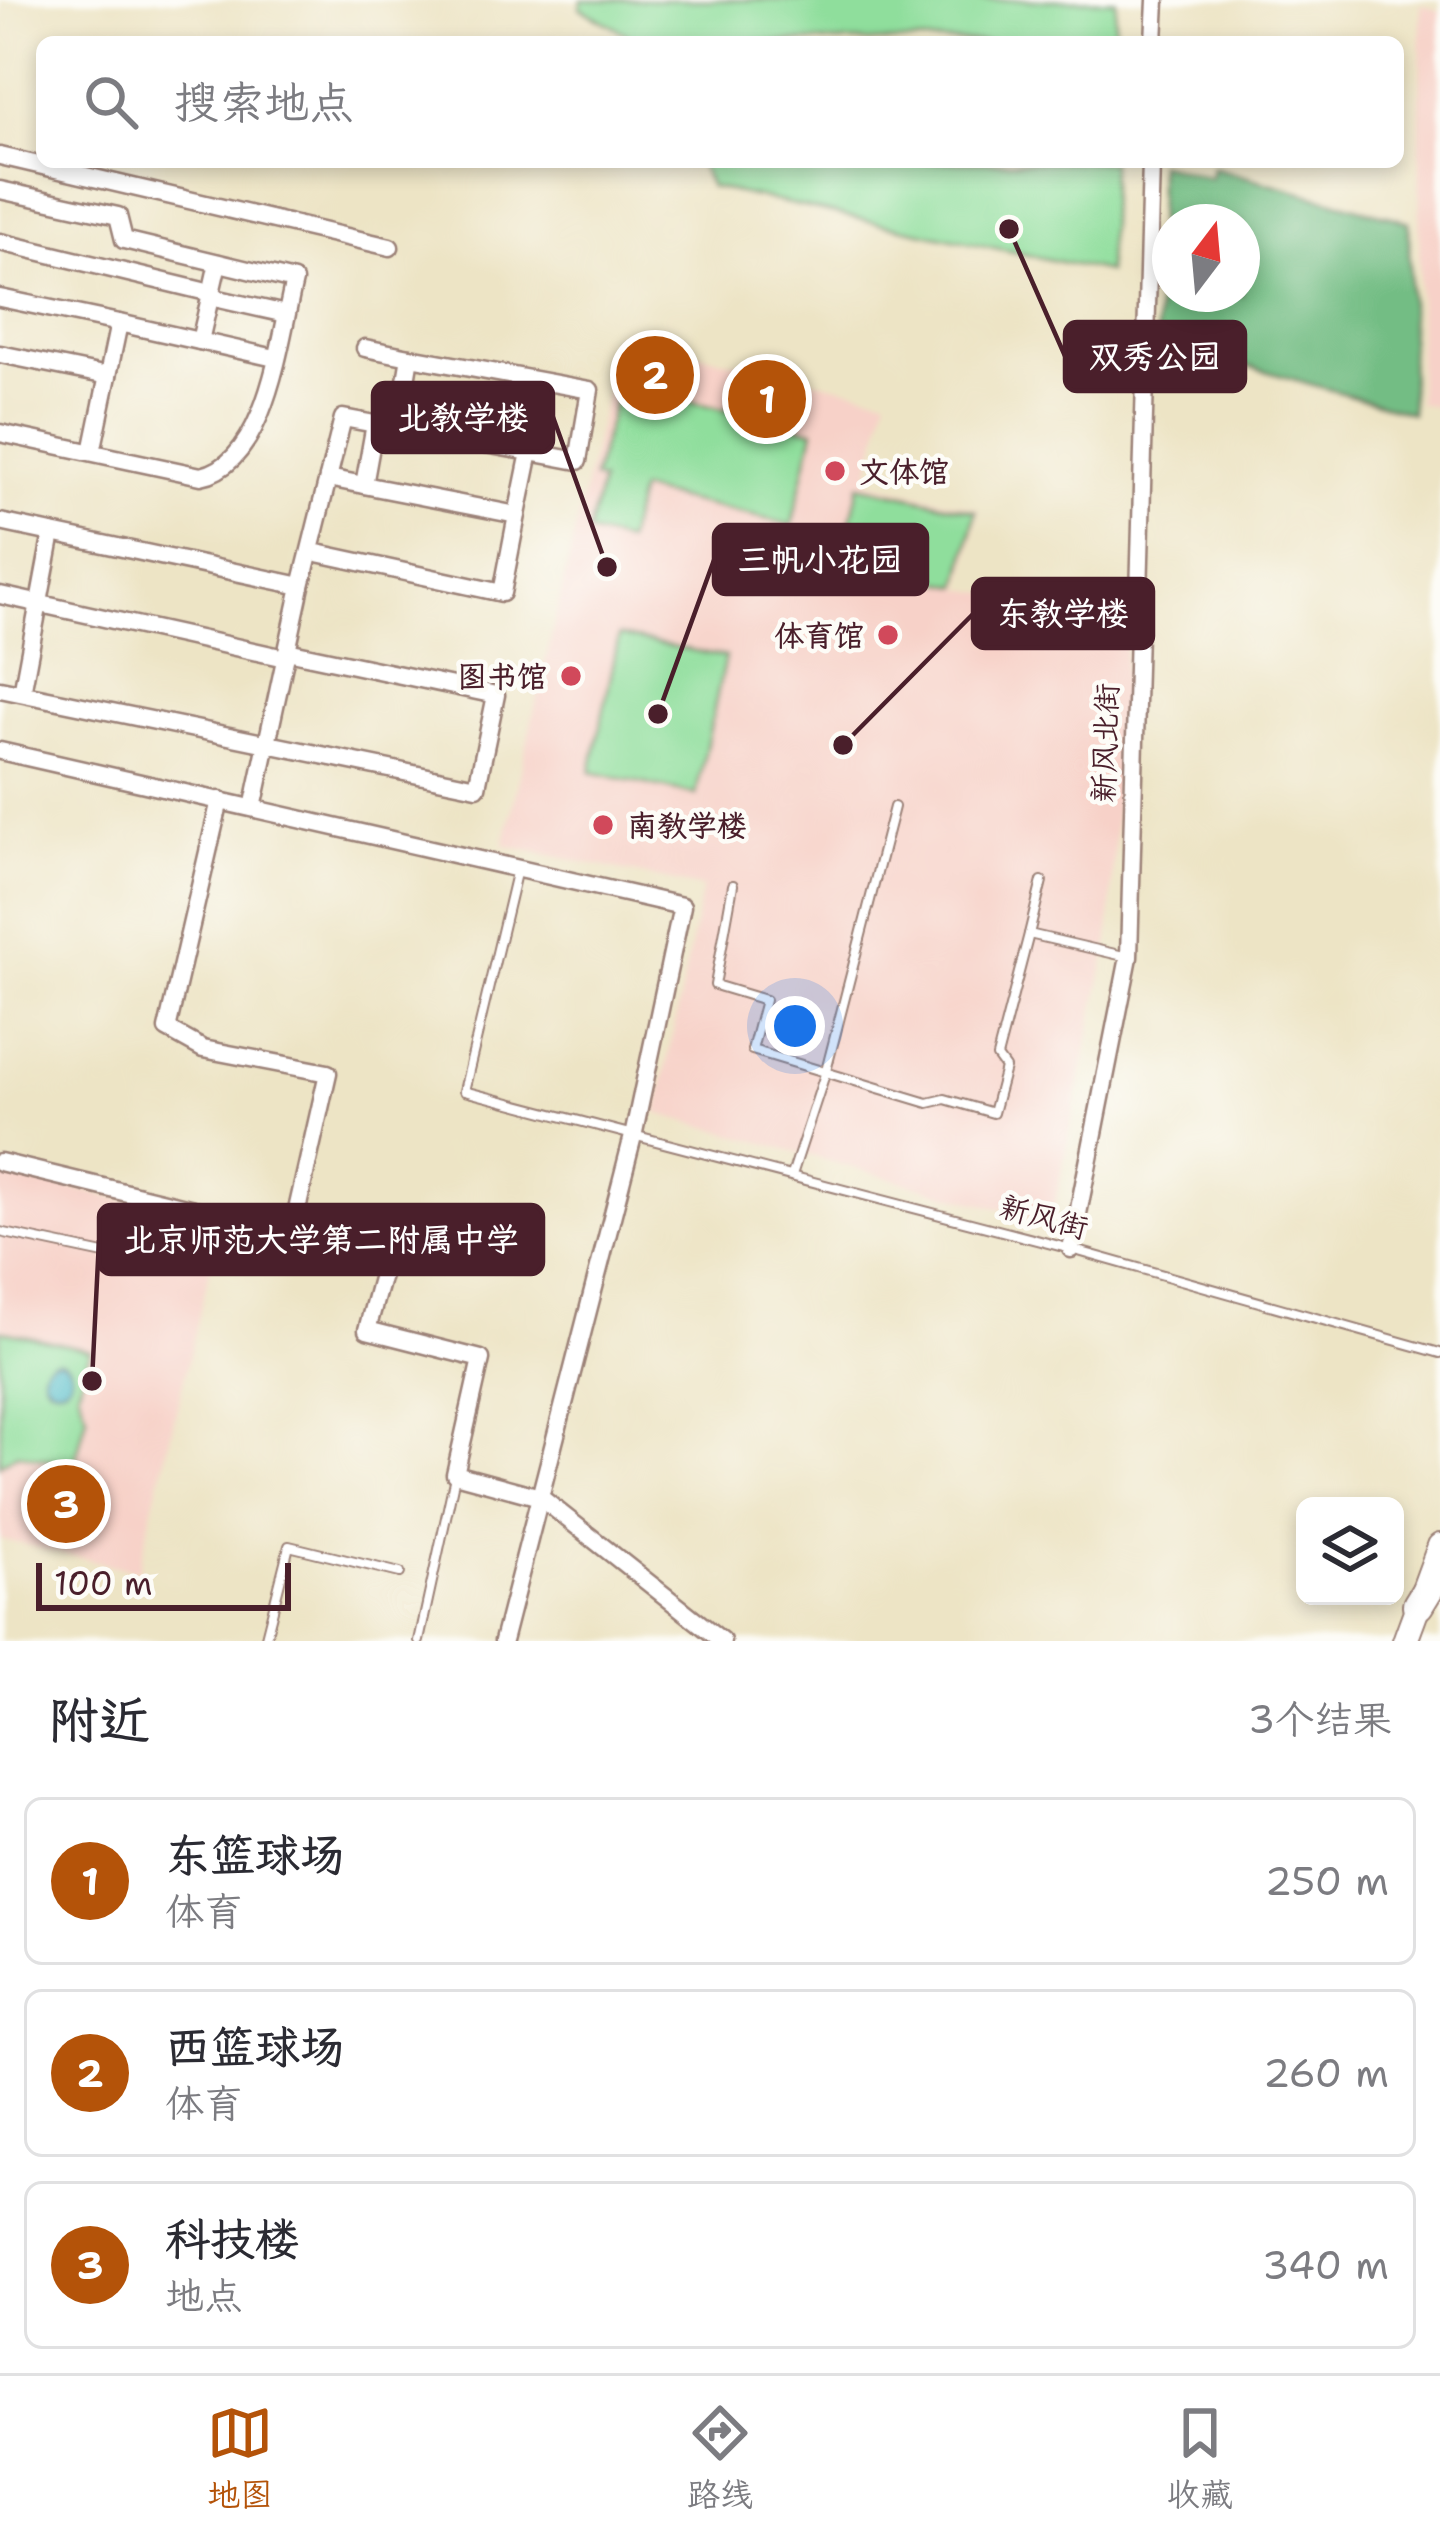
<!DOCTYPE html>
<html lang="zh">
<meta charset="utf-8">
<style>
body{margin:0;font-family:"Shantell Sans","LXGW WenKai TC",sans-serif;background:#f7f7f7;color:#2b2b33}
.controls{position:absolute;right:36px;bottom:36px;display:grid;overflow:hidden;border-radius:18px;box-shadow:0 6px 18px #0003}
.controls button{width:108px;height:108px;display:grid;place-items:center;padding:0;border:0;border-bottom:3px solid #e1e1e2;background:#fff;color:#2b2b33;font:60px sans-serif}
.compass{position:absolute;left:1152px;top:204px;width:108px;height:108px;border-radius:50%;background:#fff;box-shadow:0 6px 18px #0003;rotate:16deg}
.scale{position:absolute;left:36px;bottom:30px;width:255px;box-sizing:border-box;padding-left:12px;border:6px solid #4a1f2b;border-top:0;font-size:33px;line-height:42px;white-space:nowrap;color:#4a1f2b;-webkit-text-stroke:9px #fdfcf7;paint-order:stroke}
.you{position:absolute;left:795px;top:1026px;width:42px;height:42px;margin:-30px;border:9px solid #fff;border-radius:50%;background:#1a73e8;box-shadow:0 0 0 18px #1a73e833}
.badge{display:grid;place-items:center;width:78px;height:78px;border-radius:50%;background:#b45309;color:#fff;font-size:39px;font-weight:700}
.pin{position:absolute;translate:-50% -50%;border:6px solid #fff;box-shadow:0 3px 12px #0006}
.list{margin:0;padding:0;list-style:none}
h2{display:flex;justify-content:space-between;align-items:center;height:156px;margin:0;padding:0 48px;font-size:51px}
h2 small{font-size:39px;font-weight:400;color:#7c7c81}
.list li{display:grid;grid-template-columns:78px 1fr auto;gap:36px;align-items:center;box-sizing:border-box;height:168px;margin:0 24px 24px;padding:0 24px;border:3px solid #e1e1e2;border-radius:18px}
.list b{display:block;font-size:45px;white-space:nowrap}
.list p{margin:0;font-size:39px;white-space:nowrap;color:#7c7c81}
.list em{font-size:39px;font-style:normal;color:#7c7c81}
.icon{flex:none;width:66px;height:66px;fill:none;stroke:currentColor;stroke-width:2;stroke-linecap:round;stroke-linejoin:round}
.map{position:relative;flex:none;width:1440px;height:1641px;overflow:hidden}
.search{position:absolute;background:#fff;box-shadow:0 6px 18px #0003;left:36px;right:36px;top:36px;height:132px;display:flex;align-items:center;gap:30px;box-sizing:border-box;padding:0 42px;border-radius:18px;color:#7c7c81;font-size:45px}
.sheet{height:732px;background:#fff}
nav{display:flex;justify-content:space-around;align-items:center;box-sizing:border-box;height:168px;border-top:3px solid #e1e1e2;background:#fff;font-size:33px;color:#7c7c81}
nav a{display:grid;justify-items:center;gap:6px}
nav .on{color:#b45309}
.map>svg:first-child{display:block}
.built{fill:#f7d1c8}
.green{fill:#8fde9c;stroke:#6c7e64;stroke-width:3}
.forest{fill:#73bd84;stroke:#5e6e58;stroke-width:3;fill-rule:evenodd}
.water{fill:#4fbcc9;stroke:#4c6e7a;stroke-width:3}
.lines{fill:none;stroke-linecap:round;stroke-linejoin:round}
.lane-casing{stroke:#9c8278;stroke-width:12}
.street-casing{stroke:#9c8278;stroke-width:21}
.secondary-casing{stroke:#9c8278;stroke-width:28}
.highway-casing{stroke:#9c8278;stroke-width:34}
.lane{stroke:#fff;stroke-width:8}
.street{stroke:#fff;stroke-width:16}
.secondary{stroke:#fff;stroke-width:24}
.highway{stroke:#fff;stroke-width:30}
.poi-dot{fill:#d1495b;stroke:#fdfcf7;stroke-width:4.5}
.labels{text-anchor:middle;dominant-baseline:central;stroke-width:9;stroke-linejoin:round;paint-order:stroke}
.poi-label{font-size:30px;font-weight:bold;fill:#4a1f2b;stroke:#fdfcf7;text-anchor:start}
.street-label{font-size:30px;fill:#4a1f2b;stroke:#fdfcf7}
.leader{fill:none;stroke:#4a1f2b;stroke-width:4.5}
.callout-dot{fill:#4a1f2b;stroke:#fdfcf7;stroke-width:4.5}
.callout{fill:#4a1f2b;stroke:#4a1f2b;stroke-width:4.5}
.callout-label{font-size:33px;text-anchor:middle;font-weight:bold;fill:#fff}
</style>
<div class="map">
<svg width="1440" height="1641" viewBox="0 0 1440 1641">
<rect width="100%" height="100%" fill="#fdfcf7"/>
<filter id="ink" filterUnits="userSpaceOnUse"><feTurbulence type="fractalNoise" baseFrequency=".00833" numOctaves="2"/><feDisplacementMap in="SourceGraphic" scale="24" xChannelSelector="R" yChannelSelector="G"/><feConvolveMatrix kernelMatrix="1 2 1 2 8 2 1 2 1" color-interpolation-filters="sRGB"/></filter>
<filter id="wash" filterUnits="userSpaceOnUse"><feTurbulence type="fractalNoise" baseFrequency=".004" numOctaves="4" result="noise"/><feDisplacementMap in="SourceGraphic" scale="48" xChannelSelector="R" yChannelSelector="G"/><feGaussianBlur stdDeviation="2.7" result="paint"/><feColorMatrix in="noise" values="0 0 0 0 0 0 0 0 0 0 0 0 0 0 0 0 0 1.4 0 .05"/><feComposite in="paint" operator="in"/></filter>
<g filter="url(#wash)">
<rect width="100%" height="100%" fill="#ede4c5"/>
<g class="built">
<path d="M1421 5 1440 11V408L1418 403Z"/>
<path d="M619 336 887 397 867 482 979 509 962 589 1127 613 1109 940 1051 1223 657 1113 702 888 504 845Z"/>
<path d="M0 1171 221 1223 138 1571 0 1539Z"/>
</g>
<g class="green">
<path d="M582 0H1116L1114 42H641L580 8Z"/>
<path d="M699 162H1111L1107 272 710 187Z"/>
<path d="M628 351 691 366 684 400 814 430 792 525 639 490 626 542 588 533 601 481 593 479Z"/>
<path d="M736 373 805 389 797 423 728 408Z"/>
<path d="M859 485 976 511 959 586 842 561Z"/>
<path d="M619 636 725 657 696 795 591 772Z"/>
<path d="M0 1330 90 1350 78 1391 87 1415 74 1466 17 1453 0 1465Z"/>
</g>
<path class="forest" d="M1158 163 1210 178 1212 167 1409 222 1411 413 1157 340ZM1170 222H1242V294H1170Z"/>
<circle class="water" cx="57" cy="1374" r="14"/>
</g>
<g filter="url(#ink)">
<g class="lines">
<g class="lane-casing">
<g id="lane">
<path d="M517 869 464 1091 1071 1249 1440 1353"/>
<path d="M1042 881 1029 934 1128 957"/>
<path d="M733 885 715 985 765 1000 752 1050 928 1103 945 1099 993 1113 1005 1068 997 1057 1029 934"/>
<path d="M792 1175 826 1071 894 807"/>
<path d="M0 1232 118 1257"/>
<path d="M265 1641 289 1546 400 1573"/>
<path d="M419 1641 455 1476"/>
</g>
</g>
<g class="street-casing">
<g id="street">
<path d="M1154 42 1156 0"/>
<path d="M0 156 390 247"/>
<path d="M0 190 118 216 124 240 294 281C280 338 267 463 201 476L0 433"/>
<path d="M0 242 211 293"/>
<path d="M210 297 286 314"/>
<path d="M0 298 119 323"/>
<path d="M200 341 218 263"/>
<path d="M365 348 410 357"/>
<path d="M0 354 108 376"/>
<path d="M398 428 410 357 590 390 578 461 530 452"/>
<path d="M92 452 119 323 275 358"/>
<path d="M328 478 343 418 375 424"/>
<path d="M364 485 375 424 530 452 517 515"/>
<path d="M0 522 301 586 253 808"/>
<path d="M301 586 328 478 517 515 502 593 313 552"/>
<path d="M0 595 285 658"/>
<path d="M0 689 477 787 496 695 287 651"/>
<path d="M22 693 52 533"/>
<path d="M0 751 682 906 634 1132 540 1497 722 1641"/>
<path d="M220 800 167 1029 203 1049 328 1073 292 1232"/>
<path d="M0 1162 387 1256 367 1330 481 1359 455 1474 540 1497 503 1641"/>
<path d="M1071 1249 1129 957 1151 162"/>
</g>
</g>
<g class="secondary-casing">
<path id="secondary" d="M1405 1641 1440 1546"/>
</g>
<g class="highway-casing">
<path id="highway" d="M1418 1605 1440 1569"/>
</g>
<use href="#lane" class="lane"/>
<use href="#street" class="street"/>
<use href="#secondary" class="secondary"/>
<use href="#highway" class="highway"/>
</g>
</g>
<g class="poi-dot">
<circle cx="835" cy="471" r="12"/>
<circle cx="888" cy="635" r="12"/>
<circle cx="571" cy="676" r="12"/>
<circle cx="603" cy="825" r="12"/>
</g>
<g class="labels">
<g class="poi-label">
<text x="859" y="471">文体馆</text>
<text x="864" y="635" text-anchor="end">体育馆</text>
<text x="547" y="676" text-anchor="end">图书馆</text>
<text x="627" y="825">南教学楼</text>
</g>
<g class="street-label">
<text transform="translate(1105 743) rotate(-88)">新风北街</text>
<text transform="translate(1044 1217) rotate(15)">新风街</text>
</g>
</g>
<path class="leader" d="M1009 229L1065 356M607 567L553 417M658 714L714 560M843 745L973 614M92 1381L99 1240"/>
<g class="callout-dot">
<circle cx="1009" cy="229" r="12"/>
<circle cx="607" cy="567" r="12"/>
<circle cx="658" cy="714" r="12"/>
<circle cx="843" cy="745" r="12"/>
<circle cx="92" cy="1381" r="12"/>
</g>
<g class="callout">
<rect x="1065" y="322" width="180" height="69" rx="12"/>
<rect x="373" y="383" width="180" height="69" rx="12"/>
<rect x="714" y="525" width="213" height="69" rx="12"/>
<rect x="973" y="579" width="180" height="69" rx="12"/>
<rect x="99" y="1205" width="444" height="69" rx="12"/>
</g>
<g class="callout-label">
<text x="1155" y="368">双秀公园</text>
<text x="463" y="429">北教学楼</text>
<text x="820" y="571">三帆小花园</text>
<text x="1063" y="625">东教学楼</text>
<text x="321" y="1251">北京师范大学第二附属中学</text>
</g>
</svg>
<div class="controls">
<button><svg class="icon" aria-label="layers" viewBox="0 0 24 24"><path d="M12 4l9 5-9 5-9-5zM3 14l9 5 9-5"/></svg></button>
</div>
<svg class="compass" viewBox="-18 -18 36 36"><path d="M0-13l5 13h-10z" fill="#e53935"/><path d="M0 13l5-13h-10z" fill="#7c7c81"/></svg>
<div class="scale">100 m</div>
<div class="you"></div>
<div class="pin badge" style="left:767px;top:399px">1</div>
<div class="pin badge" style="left:655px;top:375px">2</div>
<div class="pin badge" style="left:66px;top:1504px">3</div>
<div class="search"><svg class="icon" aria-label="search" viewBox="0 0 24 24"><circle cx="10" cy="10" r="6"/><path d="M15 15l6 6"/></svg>搜索地点</div>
</div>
<section class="sheet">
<h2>附近<small>3个结果</small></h2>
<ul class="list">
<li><span class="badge">1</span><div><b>东篮球场</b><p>体育</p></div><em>250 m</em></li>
<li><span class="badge">2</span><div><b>西篮球场</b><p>体育</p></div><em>260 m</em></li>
<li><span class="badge">3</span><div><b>科技楼</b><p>地点</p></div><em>340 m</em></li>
</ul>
</section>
<nav>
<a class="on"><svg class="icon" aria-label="map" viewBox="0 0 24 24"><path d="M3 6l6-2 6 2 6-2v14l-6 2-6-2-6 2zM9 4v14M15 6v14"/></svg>地图</a>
<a><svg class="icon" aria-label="directions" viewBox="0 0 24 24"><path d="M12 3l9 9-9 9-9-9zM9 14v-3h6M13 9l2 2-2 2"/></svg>路线</a>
<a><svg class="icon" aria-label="saved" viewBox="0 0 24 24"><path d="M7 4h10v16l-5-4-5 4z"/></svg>收藏</a>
</nav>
